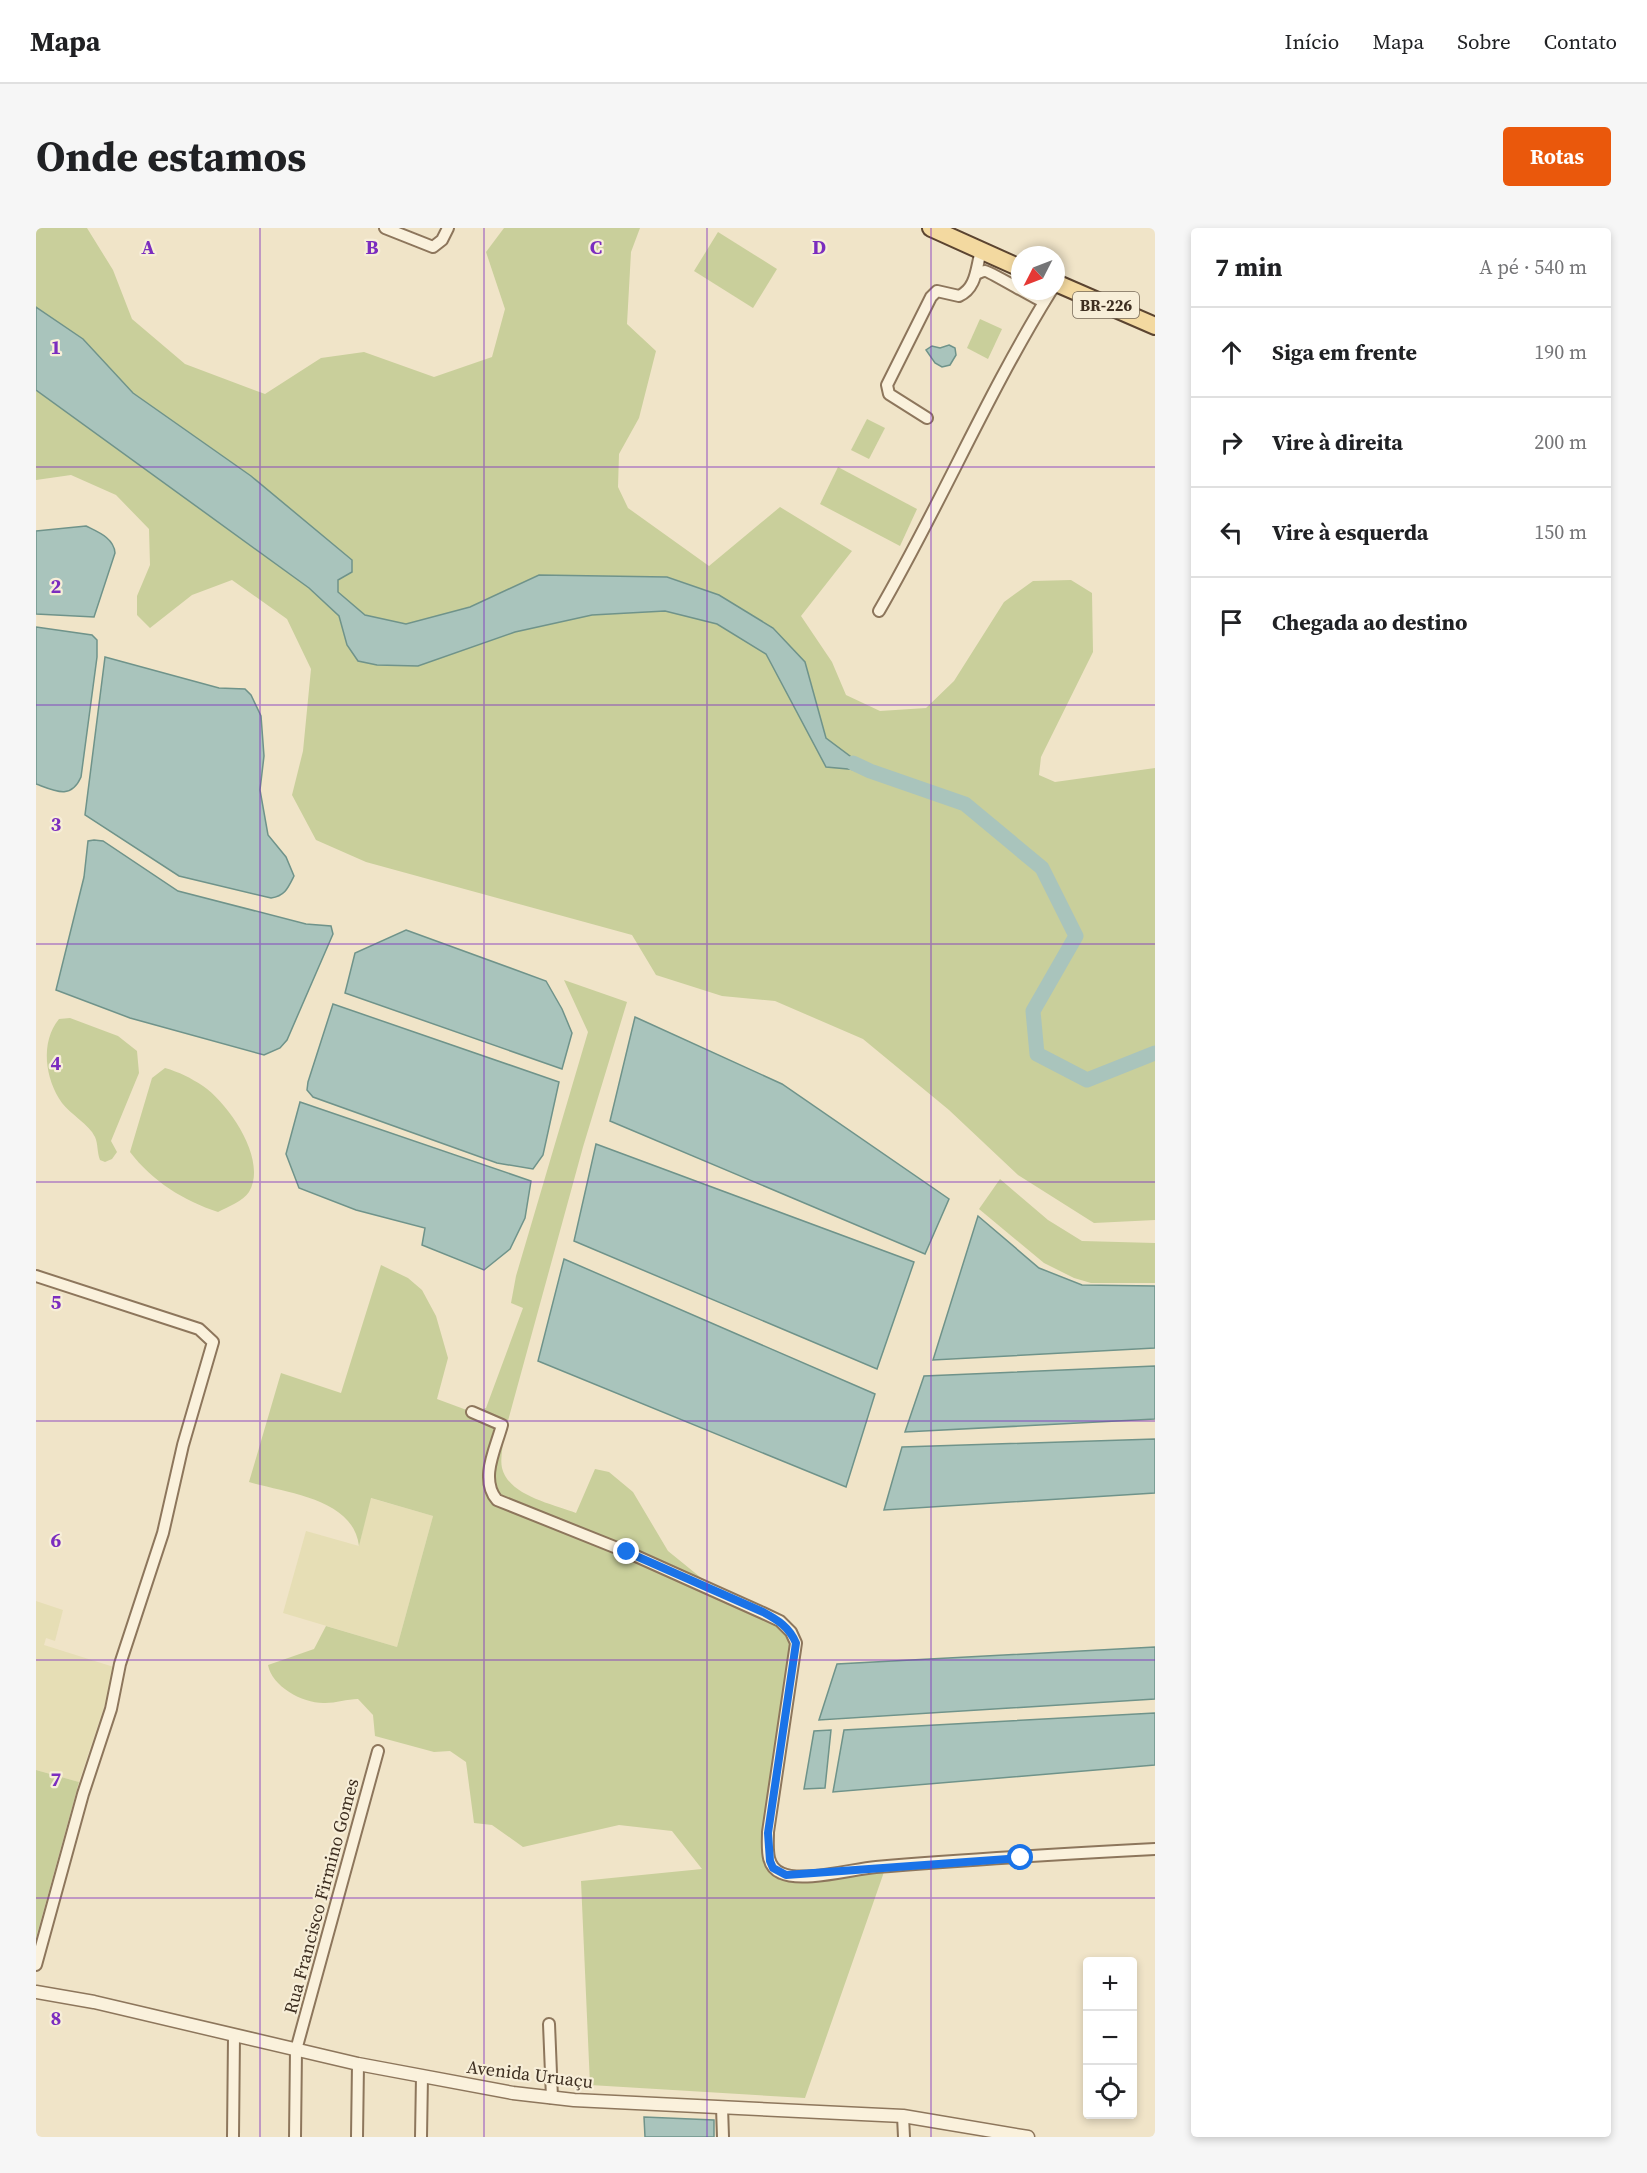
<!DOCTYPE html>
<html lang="pt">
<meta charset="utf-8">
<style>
body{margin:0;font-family:"Source Serif 4",serif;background:#f6f6f6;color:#202124}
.controls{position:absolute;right:18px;bottom:18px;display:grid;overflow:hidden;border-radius:6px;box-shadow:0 3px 9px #0003}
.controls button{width:54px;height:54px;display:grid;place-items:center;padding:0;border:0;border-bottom:2px solid #e0e0e0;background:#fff;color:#202124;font:30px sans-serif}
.compass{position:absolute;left:975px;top:18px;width:54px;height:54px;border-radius:50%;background:#fff;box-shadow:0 3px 9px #0003;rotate:228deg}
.stop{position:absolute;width:18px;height:18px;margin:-14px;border:4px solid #1a73e8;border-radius:50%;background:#fff}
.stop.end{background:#1a73e8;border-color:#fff;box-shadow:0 2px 6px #0008}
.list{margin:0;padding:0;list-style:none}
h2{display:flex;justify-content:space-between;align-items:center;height:78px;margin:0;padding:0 24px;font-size:26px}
h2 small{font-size:20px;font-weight:400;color:#757577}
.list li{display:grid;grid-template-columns:39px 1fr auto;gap:18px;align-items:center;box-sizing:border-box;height:90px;padding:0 24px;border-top:2px solid #e0e0e0}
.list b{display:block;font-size:22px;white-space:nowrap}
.list em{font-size:20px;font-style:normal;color:#757577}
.icon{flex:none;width:33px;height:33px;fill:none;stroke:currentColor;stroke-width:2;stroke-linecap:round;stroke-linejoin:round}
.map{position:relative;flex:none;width:1119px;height:1909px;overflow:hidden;border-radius:6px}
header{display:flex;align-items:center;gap:36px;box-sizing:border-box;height:84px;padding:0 30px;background:#fff;border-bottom:2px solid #e0e0e0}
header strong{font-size:28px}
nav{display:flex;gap:33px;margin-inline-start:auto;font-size:21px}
.intro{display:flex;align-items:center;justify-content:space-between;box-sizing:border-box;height:144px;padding:0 36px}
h1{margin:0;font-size:42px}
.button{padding:15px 27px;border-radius:6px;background:#ea580c;color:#fff;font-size:21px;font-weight:700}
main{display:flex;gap:36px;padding:0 36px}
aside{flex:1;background:#fff;border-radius:6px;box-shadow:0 3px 9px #0003}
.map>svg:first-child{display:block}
.farmland{fill:#e6deb5}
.green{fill:#c9cf9b}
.water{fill:#a9c4bc;stroke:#6f938a;stroke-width:1.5}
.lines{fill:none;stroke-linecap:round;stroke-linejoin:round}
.river{stroke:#a9c4bc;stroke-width:15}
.minor-casing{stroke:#8d765c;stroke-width:14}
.tertiary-casing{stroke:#8d765c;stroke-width:15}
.primary-casing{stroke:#5b4430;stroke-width:20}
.minor{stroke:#faf1dc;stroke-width:10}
.tertiary{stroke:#faf1dc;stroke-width:12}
.primary{stroke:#f3d9a0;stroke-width:16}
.route{stroke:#1a73e8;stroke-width:8}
.grid{fill:none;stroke:#7b2cbf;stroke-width:1.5;stroke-opacity:0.55}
.labels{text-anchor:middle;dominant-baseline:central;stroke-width:4.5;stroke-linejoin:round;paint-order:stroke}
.shield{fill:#f7eed8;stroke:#756857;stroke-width:1.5}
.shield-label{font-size:16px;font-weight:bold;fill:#3d2e20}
.street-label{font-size:18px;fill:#3d2e20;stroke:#f7eed8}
.grid-label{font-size:20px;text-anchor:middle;font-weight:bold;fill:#7b2cbf;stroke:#f7eed8;stroke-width:4.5;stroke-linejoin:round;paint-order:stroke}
</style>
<header>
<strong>Mapa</strong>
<nav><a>Início</a><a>Mapa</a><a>Sobre</a><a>Contato</a></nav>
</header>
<div class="intro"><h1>Onde estamos</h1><a class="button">Rotas</a></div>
<main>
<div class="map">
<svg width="1119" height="1909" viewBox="0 0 1119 1909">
<rect width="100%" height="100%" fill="#f0e4c8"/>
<g class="farmland">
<path d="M334 1270 397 1288 361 1419 247 1385 270 1303 323 1318Z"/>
<path d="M0 1373 27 1382 19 1413 10 1410 8 1417 81 1440 43 1554 0 1542Z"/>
</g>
<g class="green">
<path d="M0 0H51L77 42 96 91 149 136 229 166 285 130 328 124 398 149 456 129 469 81 450 24 468 0H604L595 24 591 96 620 123 603 190 583 226 582 259 592 280 673 338 744 279 816 323 765 388 796 434 810 467 844 483 890 480 918 453 968 374 997 353 1035 352 1056 365 1057 424 1005 529 1003 547 1019 554 1119 540V992L1058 995 982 947 913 882 827 811 739 773 686 768 620 747 596 707 330 634 280 612 256 567 267 523 275 441 251 391 196 352 156 367 114 400 101 387V368L114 337 113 301 80 267 35 247 0 252V162L273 360 303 388 311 417 479 404 556 387 629 383 681 396 730 426 790 539 832 542 790 510 769 434 683 367 632 349 503 347 434 379 370 396 329 387 302 364V352L316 332 215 248 97 165 47 111 0 79Z"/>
<path d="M682 4 741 41 717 80 658 43Z"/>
<path d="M944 91 966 101 952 131 931 120Z"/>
<path d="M831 191 849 200 833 231 815 222Z"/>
<path d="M802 239 881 281 864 318 784 276Z"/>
<path d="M528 752 591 774 547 919 467 1211C467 1220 464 1231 466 1240 473 1268 517 1276 540 1285L559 1241 573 1244 597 1264 632 1323 685 1366 744 1393 760 1415 732 1605 738 1647 748 1652 848 1644 769 1870 554 1857 545 1653 666 1641 636 1603 583 1597 487 1619 456 1597 438 1595 430 1534 414 1523 398 1524 339 1508 337 1487 322 1471C311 1471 300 1475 289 1475 268 1476 236 1459 232 1437L278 1421 290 1398 361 1419 397 1288 335 1270 323 1318C317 1270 251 1265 213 1254L245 1145 305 1165 345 1037 372 1050 386 1062 400 1088 412 1130 401 1171 436 1184 450 1180 487 1080 475 1075 480 1048 552 804Z"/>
<path d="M34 790 82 808 101 823 103 845 75 913 81 924 76 931 69 934 64 932C61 925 62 915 59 909 53 896 35 887 26 875 9 851 4 814 23 791Z"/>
<path d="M129 840C143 844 155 850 167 858 193 876 232 932 213 964 207 973 192 979 182 984 148 973 116 953 94 924L116 850Z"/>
<path d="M964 951 1012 992 1046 1013 1119 1015V1055H1055L1038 1050 1008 1035 943 981Z"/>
<path d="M0 1542 43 1554 0 1710Z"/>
</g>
<g class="water">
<path d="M0 79 47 111 97 165 215 248 316 332V344L302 352V364L329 387 370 396 434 379 503 347 631 349 683 367 737 400 769 434 790 510 834 543 790 539 730 426 681 396 629 383 556 387 479 404 382 438 341 437 322 433 311 417 303 388 273 360 0 162Z"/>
<path d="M913 117 919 120 920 127 914 137 906 139 899 135 890 122 896 118 904 120Z"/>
<path d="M50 298C62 304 78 310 79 325L58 389 0 386V303Z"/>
<path d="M0 399 56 407 61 412V429L45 549C35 572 19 563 0 556Z"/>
<path d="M69 429 183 460 209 461 215 467 225 488 228 528 224 562 232 607 250 629 258 648C252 660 249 668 235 670L143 648 49 587Z"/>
<path d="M58 612 67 613 142 663 270 696 295 698 297 706 251 812 244 820 228 827 94 790 20 762 48 649 52 613Z"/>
<path d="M370 702 510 753 526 781 536 805 526 841 309 765 319 725Z"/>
<path d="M297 776 523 854 507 927 497 941 461 935 277 869 271 862 272 854Z"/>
<path d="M599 789 746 856 913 971 889 1026 574 893Z"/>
<path d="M264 874 495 953 489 990 474 1021 448 1042 386 1017 389 1000 320 982 263 960 250 926Z"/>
<path d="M560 916 878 1034 841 1141 538 1013Z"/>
<path d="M942 988 1003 1040 1046 1057 1119 1058V1120L897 1132Z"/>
<path d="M528 1031 839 1166 810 1259 502 1133Z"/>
<path d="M1119 1138V1191L869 1204 888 1148Z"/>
<path d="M1119 1211V1265L848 1282 866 1219Z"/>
<path d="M1119 1419V1471L783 1492 801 1436Z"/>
<path d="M1119 1485V1537L797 1564 808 1502Z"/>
<path d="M795 1502 789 1560 768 1561 778 1503Z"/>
<path d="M608 1889 678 1892V1909H609Z"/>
</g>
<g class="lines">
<path class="river" d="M817 535 834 543 929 576 1006 640 1040 708 997 783 1001 826 1051 852 1119 825"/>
<g class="minor-casing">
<g id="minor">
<path d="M349 0 397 19 406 12 412 0"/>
<path d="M940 46C943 45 946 43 949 43 953 43 998 70 1008 74"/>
<path d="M891 190 853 166 851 157 895 69 901 63 923 68C941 60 940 39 945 23"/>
<path d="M843 383C904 278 951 166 1015 63"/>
<path d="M0 1048 163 1101 177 1114 147 1217 127 1305 84 1436 75 1481 47 1566 0 1737"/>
<path d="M436 1184 466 1197C460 1220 443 1251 461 1272L591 1324 727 1385 744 1393 755 1404 760 1415 732 1604C732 1619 729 1638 745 1645 766 1655 816 1641 840 1639 933 1631 1026 1626 1119 1621"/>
<path d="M513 1796 516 1870"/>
<path d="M686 1879 687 1909"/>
<path d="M867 1888 868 1909"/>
<path d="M197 1909 198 1808"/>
<path d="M259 1909 260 1822 342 1523"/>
<path d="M321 1909 322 1836"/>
<path d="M385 1909 386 1848"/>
</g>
</g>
<g class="tertiary-casing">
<path id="tertiary" d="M0 1764 58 1774 322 1836 477 1865 538 1872 867 1888 992 1909"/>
</g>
<g class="primary-casing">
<g id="primary">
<path d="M895 0 984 40"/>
<path d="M1020 55 1119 98"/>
</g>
</g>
<use href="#minor" class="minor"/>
<use href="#tertiary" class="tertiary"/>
<use href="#primary" class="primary"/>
</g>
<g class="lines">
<path class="route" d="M591 1324 727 1384C742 1392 753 1399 760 1415L732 1605 734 1633 737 1640 750 1647 985 1630"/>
</g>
<path class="grid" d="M224 0V1909M448 0V1909M671 0V1909M895 0V1909M0 239H1119M0 477H1119M0 716H1119M0 954H1119M0 1193H1119M0 1432H1119M0 1670H1119"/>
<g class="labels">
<rect class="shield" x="1037" y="64" width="66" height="26" rx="4.5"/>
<g class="shield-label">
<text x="1070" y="77">BR-226</text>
</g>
<g class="street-label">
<text transform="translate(285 1668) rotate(-75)">Rua Francisco Firmino Gomes</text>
<text transform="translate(494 1846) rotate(7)">Avenida Uruaçu</text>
</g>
</g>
<g class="grid-label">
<text x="112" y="26">A</text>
<text x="336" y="26">B</text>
<text x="560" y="26">C</text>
<text x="783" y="26">D</text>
<text x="20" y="126">1</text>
<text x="20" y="365">2</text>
<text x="20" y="603">3</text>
<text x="20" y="842">4</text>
<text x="20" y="1081">5</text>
<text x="20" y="1319">6</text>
<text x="20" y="1558">7</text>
<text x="20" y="1797">8</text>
</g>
</svg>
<div class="controls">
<button>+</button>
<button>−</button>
<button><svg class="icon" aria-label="locate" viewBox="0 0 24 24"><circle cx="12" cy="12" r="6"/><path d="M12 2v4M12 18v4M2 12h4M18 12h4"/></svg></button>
</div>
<svg class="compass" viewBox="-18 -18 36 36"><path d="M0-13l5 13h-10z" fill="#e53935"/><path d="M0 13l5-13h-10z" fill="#757577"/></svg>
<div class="stop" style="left:985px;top:1630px"></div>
<div class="stop end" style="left:591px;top:1324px"></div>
</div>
<aside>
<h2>7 min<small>A pé · 540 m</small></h2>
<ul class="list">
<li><svg class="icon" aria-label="ahead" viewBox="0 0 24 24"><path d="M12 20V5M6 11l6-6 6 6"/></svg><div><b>Siga em frente</b></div><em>190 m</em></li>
<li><svg class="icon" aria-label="right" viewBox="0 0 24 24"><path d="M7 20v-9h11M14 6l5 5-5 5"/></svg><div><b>Vire à direita</b></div><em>200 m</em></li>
<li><svg class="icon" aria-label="left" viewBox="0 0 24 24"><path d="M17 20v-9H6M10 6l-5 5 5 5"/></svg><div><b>Vire à esquerda</b></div><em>150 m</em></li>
<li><svg class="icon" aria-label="arrive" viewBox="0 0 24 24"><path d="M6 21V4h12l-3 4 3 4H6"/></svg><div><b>Chegada ao destino</b></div></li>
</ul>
</aside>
</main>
